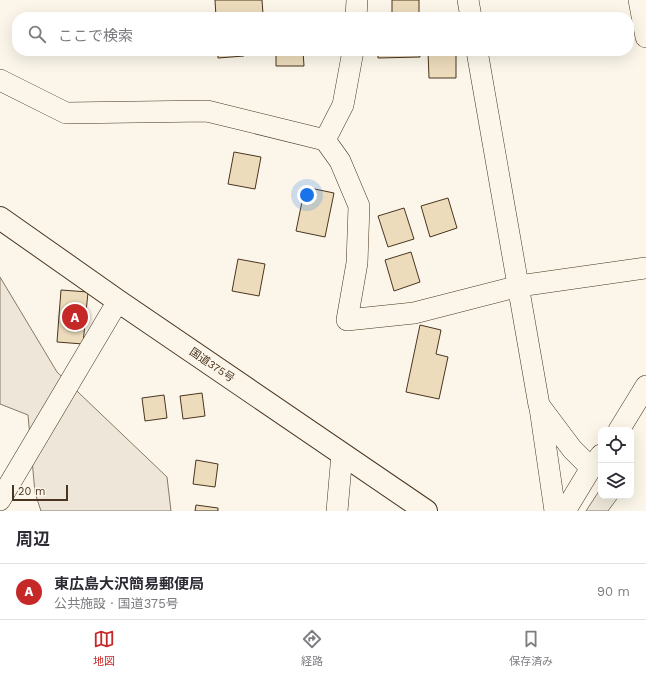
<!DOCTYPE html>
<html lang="ja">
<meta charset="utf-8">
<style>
body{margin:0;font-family:"Work Sans","Noto Sans JP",sans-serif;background:#f2f2f3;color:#2b2b33}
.controls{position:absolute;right:12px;bottom:12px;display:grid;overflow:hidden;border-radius:8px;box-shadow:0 4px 16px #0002}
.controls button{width:36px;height:36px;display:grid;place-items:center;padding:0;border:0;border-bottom:1px solid #e1e1e2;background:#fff;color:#2b2b33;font:20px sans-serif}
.scale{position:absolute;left:12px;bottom:10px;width:56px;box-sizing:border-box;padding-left:4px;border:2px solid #4a3520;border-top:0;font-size:11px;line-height:14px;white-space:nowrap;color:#4a3520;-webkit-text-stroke:3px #fbf6e9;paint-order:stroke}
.you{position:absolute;left:307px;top:195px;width:14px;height:14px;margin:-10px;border:3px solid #fff;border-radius:50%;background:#1a73e8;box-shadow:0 0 0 6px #1a73e833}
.badge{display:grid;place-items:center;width:26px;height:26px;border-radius:50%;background:#c62828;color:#fff;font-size:13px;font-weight:700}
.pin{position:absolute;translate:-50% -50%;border:2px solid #fff;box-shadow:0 1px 4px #0006}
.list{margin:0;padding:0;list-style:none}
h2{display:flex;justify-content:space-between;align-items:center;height:52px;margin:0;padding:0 16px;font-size:17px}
h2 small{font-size:13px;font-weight:400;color:#7c7c81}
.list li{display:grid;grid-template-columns:26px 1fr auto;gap:12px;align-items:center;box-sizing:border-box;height:56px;padding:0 16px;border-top:1px solid #e1e1e2}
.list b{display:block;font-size:15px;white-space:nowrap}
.list p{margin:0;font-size:13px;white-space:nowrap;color:#7c7c81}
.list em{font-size:13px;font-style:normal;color:#7c7c81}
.icon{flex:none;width:22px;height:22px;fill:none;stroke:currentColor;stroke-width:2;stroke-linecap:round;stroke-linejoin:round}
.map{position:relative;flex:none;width:646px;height:511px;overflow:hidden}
.search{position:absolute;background:#fff;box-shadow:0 4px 16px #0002;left:12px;right:12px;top:12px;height:44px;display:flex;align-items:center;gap:10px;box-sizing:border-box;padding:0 14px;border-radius:16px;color:#7c7c81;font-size:15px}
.sheet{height:108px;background:#fff}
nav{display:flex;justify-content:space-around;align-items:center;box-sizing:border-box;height:56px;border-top:1px solid #e1e1e2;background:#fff;font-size:11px;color:#7c7c81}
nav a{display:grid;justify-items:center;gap:2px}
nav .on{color:#c62828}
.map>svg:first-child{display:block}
.green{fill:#ede6d9;stroke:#887966}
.parking{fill:#ede7d9;stroke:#887966}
.building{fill:#ecdcbc;stroke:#4a3520}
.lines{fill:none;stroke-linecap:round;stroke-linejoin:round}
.minor-casing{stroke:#4a3520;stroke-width:22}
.highway-casing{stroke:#4a3520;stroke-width:24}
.minor{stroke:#fbf6e9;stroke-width:21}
.highway{stroke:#fbf6e9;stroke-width:22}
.labels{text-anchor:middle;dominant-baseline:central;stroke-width:3;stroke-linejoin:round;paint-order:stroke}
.street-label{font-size:11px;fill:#4a3520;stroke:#fbf6e9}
</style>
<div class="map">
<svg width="646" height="511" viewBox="0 0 646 511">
<rect width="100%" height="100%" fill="#fbf6e9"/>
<path class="green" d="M0 277 57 372 167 477 171 511H41L35 493 28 415 0 404Z"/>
<path class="parking" d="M601 488V496H619L608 511H586Z"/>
<g class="building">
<path d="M215 0H262L263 14 242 15V17H216Z"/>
<rect x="392" y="0" width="27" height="17"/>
<path d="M218 51H244V56L218 58Z"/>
<path d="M276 51H303L304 66H276Z"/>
<path d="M378 51H420V57L378 58Z"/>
<path d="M428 51H456V78H429Z"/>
<path d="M234 152 261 157 255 189 228 184Z"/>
<path d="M305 187 334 193 325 237 296 231Z"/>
<path d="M448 198 457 228 430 237 421 206Z"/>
<path d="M404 208 414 239 388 247 378 216Z"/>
<path d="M411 252 420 282 394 291 385 260Z"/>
<path d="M238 259 265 264 259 296 232 291Z"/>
<path d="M61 290 88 292 83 344 57 342Z"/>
<path d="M420 325 441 330 436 354 448 357 439 399 406 392Z"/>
<path d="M202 393 205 416 183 419 180 396Z"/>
<path d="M164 395 167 418 145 421 142 398Z"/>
<path d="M196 460 218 464 215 487 193 484Z"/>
<path d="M196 505 218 508V511H195Z"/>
</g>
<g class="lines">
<g class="minor-casing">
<g id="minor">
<path d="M468 0 471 17"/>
<path d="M639 0 646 37"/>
<path d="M356 17 357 0"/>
<path d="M477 51 539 405 572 449 591 468"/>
<path d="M0 80 66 113 207 111 325 140 340 161 359 206 357 263 347 320 414 313 519 286 646 268"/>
<path d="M325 140 343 105 353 51"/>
<path d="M540 408 555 511"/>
<path d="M619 430 646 386"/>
<path d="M0 500 118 301"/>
<path d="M337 511 342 454"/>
<path d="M565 511 591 468 601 455"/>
</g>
</g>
<g class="highway-casing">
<path id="highway" d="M0 218 118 301 426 511"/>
</g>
<use href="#minor" class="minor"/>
<use href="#highway" class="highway"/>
</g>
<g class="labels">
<g class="street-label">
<text transform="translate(212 365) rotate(34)">国道375号</text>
</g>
</g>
</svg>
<div class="controls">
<button><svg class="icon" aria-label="locate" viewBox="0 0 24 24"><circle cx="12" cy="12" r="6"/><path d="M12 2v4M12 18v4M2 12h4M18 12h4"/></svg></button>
<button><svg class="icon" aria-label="layers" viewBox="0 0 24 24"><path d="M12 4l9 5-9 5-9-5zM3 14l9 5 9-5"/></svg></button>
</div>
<div class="scale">20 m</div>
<div class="you"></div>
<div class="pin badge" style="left:75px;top:317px">A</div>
<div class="search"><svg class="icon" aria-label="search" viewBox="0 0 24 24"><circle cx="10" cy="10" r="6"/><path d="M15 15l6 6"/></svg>ここで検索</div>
</div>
<section class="sheet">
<h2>周辺<small></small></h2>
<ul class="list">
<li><span class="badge">A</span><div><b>東広島大沢簡易郵便局</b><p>公共施設 · 国道375号</p></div><em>90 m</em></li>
</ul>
</section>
<nav>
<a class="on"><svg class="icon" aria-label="map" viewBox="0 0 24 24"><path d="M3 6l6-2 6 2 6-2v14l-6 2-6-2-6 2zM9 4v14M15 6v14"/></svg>地図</a>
<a><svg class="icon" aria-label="directions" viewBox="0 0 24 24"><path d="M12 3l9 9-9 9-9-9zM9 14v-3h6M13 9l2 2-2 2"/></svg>経路</a>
<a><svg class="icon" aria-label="saved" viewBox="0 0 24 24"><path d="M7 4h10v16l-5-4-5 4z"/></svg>保存済み</a>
</nav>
